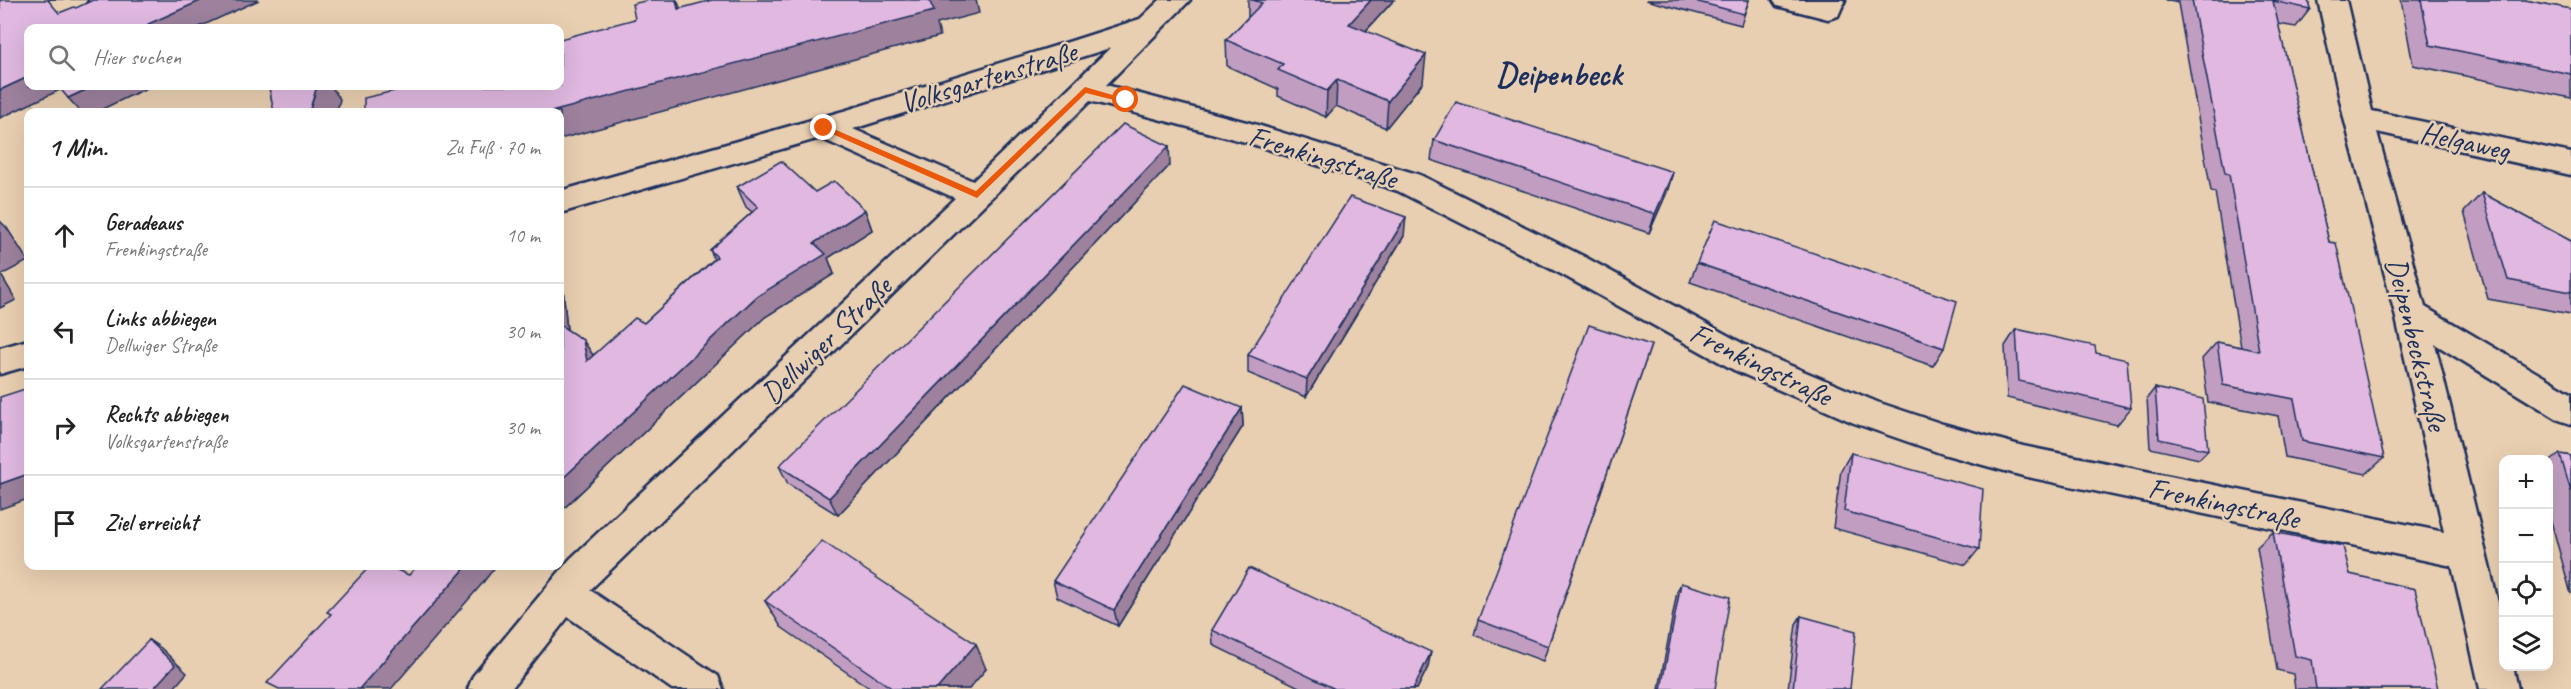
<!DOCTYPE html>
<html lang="de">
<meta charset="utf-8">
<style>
body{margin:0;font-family:Caveat,sans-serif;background:#f6f6f6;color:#222}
.controls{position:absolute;right:18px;bottom:18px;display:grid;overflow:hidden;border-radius:12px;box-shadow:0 6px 24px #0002}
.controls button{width:54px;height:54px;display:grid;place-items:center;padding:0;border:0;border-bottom:2px solid #e0e0e0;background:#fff;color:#222;font:30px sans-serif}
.stop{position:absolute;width:18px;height:18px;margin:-14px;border:4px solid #ea580c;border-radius:50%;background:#fff}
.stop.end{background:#ea580c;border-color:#fff;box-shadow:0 2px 6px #0008}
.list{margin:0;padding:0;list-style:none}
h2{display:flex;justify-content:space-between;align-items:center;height:78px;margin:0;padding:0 24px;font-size:26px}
h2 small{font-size:20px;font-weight:400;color:#767676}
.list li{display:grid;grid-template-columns:39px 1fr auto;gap:18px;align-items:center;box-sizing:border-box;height:96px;padding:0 24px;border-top:2px solid #e0e0e0}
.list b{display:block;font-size:22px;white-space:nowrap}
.list p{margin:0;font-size:20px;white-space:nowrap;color:#767676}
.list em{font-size:20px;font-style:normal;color:#767676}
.icon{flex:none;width:33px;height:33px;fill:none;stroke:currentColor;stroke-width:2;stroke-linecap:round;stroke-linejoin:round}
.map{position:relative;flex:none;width:2571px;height:689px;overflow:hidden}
.search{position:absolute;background:#fff;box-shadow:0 6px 24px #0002;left:24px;top:24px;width:540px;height:66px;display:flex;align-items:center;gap:15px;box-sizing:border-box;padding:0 21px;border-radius:12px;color:#767676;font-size:22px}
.panel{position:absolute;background:#fff;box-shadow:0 6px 24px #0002;left:24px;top:108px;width:540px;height:462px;border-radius:12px}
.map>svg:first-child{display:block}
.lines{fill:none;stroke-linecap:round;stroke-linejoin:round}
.minor-casing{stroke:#1b2f5e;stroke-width:5}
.minor{fill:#e9cfb1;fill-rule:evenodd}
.wall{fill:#c19ec1;stroke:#1b2f5e;stroke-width:1.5}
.shaded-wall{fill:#9d819d;stroke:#1b2f5e;stroke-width:1.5}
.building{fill:#e0b8e0;stroke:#1b2f5e;stroke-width:1.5}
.route{fill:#ea580c}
.labels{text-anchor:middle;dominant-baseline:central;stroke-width:5;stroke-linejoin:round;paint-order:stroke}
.street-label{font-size:30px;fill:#1b2f5e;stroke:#e9cfb1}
.quarter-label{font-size:33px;font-weight:bold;fill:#1b2f5e;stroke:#e9cfb1}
</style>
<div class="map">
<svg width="2571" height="689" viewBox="0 0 2571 689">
<rect width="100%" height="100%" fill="#e9cfb1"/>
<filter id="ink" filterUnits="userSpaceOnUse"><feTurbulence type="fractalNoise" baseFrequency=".0167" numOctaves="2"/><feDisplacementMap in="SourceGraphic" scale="12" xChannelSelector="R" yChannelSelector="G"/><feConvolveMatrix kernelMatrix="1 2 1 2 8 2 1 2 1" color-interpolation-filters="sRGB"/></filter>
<g filter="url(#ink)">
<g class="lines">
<g class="minor-casing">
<g id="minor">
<path d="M50 0H87C79 12 64 16 50 12L46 6Z"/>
<path d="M1160 0H1190L1106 85 1254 124 1420 175 1583 256 1758 352 1877 402 1943 424 2023 446 2444 532 2395 314 2344 118 2318 0H2346L2372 111 2571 153V175L2377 132 2425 307 2571 393V424L2559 420 2435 344 2504 627V666H2513L2518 689H2480L2452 566 2023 476 1943 454 1854 423 1734 370 1561 274 1398 191 1249 143 1090 101 590 590 718 676 723 689H672L568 617 511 689H468L473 676 570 559 955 198 820 138 560 213V191L847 110 1062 44 1140 19ZM1110 48 973 181 853 129Z"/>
<path d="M1773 0H1845L1838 16 1828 19 1777 6Z"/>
<path d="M28 340V366L0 374V348Z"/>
</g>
</g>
<use href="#minor" class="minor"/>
</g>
<g class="wall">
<path d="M1248 0H1394L1366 31 1423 82 1386 128 1336 106 1326 117 1278 96V89L1227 66 1226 40 1248 17Z"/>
<path d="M1646 0H1749L1741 25Z"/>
<path d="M2165 0H2308L2310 9 2296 27 2278 24 2329 242 2384 458 2366 474 2285 457 2278 416 2208 402 2202 359 2217 342 2241 347 2215 192 2211 191 2178 3Z"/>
<path d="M2401 0H2525L2571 9V98L2413 65Z"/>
<path d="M1434 140 1673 172 1667 192 1649 233 1431 160Z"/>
<path d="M1170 165 838 515 788 484 779 466Z"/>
<path d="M737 187 815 192 865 210 872 230 828 258 834 274 765 317 560 512V263L561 266 567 330 593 355 644 323 714 259 710 250 752 212 746 207Z"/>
<path d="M2482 193 2571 241V314L2488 299 2464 212Z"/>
<path d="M1404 236 1306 397 1248 373V355Z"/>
<path d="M1697 263 1944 348 1933 366 1690 282Z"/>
<path d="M2016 329 2096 353 2131 408 2117 425 2007 398 2005 346Z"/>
<path d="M1651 345 1543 661 1474 635 1478 620Z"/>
<path d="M2155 388 2208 450 2199 459 2150 448 2147 398Z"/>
<path d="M1242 408 1243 426 1118 626 1057 597 1053 581Z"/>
<path d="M1851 453 1979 549 1966 565 1833 528 1841 470Z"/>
<path d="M2560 454 2571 456V594L2548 510V463Z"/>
<path d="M2273 532 2350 574 2438 689H2295L2293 674 2277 670 2257 547Z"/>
<path d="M1681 583 1715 689H1659L1677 592Z"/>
<path d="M765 601 986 669 969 689H871L781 627Z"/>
<path d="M1801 616 1850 689H1788L1796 624Z"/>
<path d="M1212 630 1428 667 1417 689H1303L1213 645Z"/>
</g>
<g class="shaded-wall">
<path d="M202 0H259L197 28H150L148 24Z"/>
<path d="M676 0H677L685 19 678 9Z"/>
<path d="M929 0H976L979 13 937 24 940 36 560 139V112H551Z"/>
<path d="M1371 0H1394L1347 51 1349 24Z"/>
<path d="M1426 55 1423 82 1386 128 1388 101Z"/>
<path d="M28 77V86H59L62 89 0 118V90Z"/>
<path d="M1337 80 1336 106 1326 117 1327 91Z"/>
<path d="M94 86H151L96 112H81L68 98Z"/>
<path d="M317 86H331L340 99 337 112H309Z"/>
<path d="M1169 146 1170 165 838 515 829 498Z"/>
<path d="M1673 172 1667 192 1649 233 1655 214Z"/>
<path d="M865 210 872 230 828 258 834 274 765 317 560 512V481L814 243Z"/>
<path d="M1406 217 1404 236 1306 397 1307 379Z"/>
<path d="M0 221 7 228 28 261 1 275 16 300 0 308Z"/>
<path d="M560 263 561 266 568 342 560 329Z"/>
<path d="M583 340 595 358 587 361Z"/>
<path d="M1242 408 1243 426 1118 626 1114 610Z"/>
<path d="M28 474V499L0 509V484Z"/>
<path d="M467 566H496L481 585 391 689H359Z"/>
<path d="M149 640 161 648 187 673 173 689H153Z"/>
<path d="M976 644 986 669 969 689H937Z"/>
<path d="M1431 652 1428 667 1417 689H1413Z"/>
</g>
<g class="building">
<path d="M0 0H48L59 13 74 7 76 8 93 0H202L148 24 150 28H28V77L0 90Z"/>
<path d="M649 0H676L678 9 712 0H929L934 11 551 112H364V98L416 86H560V39L635 19 632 4Z"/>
<path d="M1253 0H1371L1349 24 1426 55 1388 101 1337 80 1327 91 1278 70 1283 64 1226 40 1262 3Z"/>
<path d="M1691 0H1749L1744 14Z"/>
<path d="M2192 0H2308L2310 9 2273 1 2329 242 2336 243 2384 458 2302 441 2294 399 2223 385 2217 342 2259 351 2229 174 2225 173Z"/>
<path d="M2421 0H2525L2571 9V74L2430 45Z"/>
<path d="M58 86H94L68 98Z"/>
<path d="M278 86H317L309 112H274L269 88Z"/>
<path d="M1456 102 1673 172 1655 214 1434 140Z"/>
<path d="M1123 124 1169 146 829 498 779 466Z"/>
<path d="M781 161 815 192 834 181 865 210 814 243 826 254 756 297 560 481V325L583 340 587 361 635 318 644 323 717 257 710 250 758 207 737 187Z"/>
<path d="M2482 193 2571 241V292L2508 280Z"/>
<path d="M1350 197 1406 217 1307 379 1248 355Z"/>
<path d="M1715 220 1957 301 1944 348 1697 263Z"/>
<path d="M1589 325 1651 345 1548 646 1478 620Z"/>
<path d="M2016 329 2095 346 2096 353 2127 360 2131 408 2019 381Z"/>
<path d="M1185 384 1242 408 1114 610 1053 581Z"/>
<path d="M28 388V474L0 484V397Z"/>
<path d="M2155 388 2203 399 2208 450 2159 439Z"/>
<path d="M1851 453 1983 489 1979 549 1844 511Z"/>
<path d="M2560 454 2571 456V492Z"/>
<path d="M2273 532 2343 546 2350 574 2415 589 2438 689H2316L2312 660 2295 656Z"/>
<path d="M822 541 976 644 937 689H893L765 601Z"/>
<path d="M370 566H387L409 575 417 566H467L359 689H279L267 683 331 614 327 612Z"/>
<path d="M1249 568 1431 652 1413 689H1335L1212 630Z"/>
<path d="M1681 583 1730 597 1715 689H1661Z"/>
<path d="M1801 616 1856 631 1850 689H1793Z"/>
<path d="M149 640 175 665 153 689H102Z"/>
</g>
</g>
<path class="route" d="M1085 87 1130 100 1126 103 1086 93 977 198 819 128 827 126 976 191Z"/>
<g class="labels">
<g class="street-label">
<text transform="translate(988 77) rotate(-17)">Volksgartenstraße</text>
<text transform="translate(2465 141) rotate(12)">Helgaweg</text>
<text transform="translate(1323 157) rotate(17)">Frenkingstraße</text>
<text transform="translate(826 340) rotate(-44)">Dellwiger Straße</text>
<text transform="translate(2417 344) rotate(76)">Deipenbeckstraße</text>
<text transform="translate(1761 364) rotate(26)">Frenkingstraße</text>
<text transform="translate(2224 503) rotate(12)">Frenkingstraße</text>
</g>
<g class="quarter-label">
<text x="1559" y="74">Deipenbeck</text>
</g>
</g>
</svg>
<div class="controls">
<button>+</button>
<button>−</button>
<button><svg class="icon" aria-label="locate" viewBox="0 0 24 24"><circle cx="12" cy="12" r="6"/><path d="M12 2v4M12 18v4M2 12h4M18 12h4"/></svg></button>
<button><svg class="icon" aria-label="layers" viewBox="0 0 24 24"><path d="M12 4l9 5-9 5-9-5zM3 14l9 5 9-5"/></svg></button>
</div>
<div class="stop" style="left:1126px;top:100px"></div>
<div class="stop end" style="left:824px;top:128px"></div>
<div class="search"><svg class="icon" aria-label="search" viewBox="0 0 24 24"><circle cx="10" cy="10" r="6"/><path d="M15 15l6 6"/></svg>Hier suchen</div>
<section class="panel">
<h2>1 Min.<small>Zu Fuß · 70 m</small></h2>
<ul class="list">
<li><svg class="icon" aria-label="ahead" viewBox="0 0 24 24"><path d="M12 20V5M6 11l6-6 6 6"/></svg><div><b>Geradeaus</b><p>Frenkingstraße</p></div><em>10 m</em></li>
<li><svg class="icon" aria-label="left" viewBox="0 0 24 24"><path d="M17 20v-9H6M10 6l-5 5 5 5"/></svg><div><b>Links abbiegen</b><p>Dellwiger Straße</p></div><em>30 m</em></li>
<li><svg class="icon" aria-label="right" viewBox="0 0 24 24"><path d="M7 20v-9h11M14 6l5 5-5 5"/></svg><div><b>Rechts abbiegen</b><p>Volksgartenstraße</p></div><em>30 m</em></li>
<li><svg class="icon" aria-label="arrive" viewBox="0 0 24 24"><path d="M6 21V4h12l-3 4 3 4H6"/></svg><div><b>Ziel erreicht</b></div></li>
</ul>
</section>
</div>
